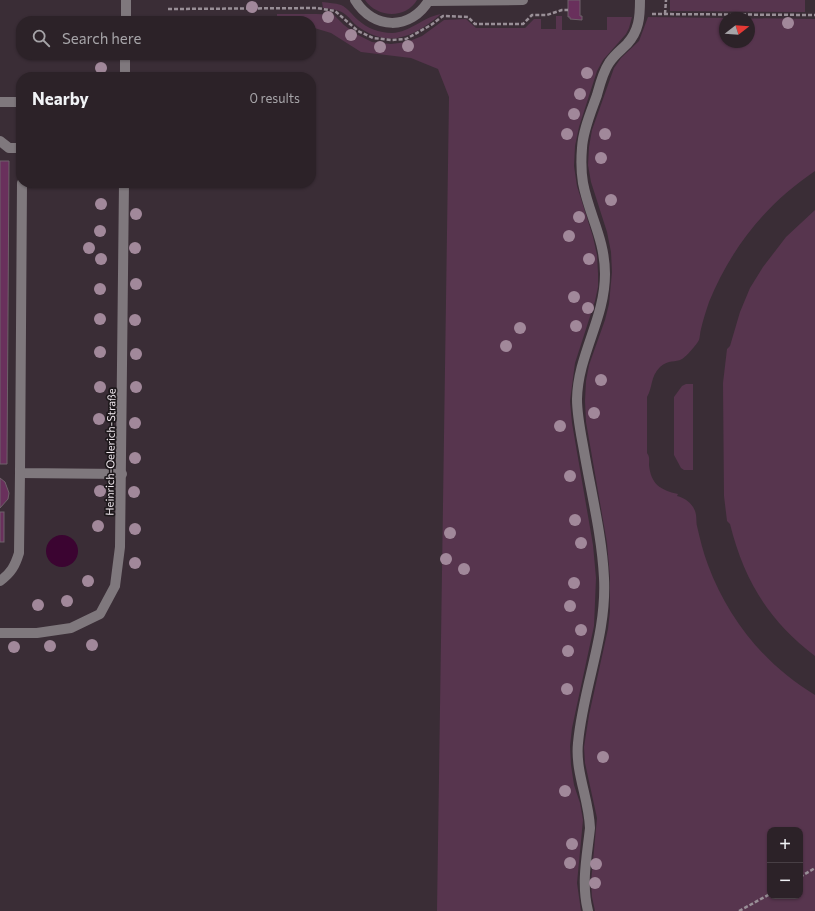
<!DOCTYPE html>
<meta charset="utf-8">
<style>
body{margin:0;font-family:Commissioner,sans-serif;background:#382f34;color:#f1f3f6}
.controls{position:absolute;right:12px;bottom:12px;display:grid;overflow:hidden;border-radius:8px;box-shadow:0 1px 3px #0004}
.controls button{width:36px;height:36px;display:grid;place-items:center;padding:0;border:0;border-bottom:1px solid #483f45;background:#2c2228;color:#f1f3f6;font:20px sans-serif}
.compass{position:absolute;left:719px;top:12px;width:36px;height:36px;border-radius:50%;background:#2c2228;box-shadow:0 1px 3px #0004;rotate:73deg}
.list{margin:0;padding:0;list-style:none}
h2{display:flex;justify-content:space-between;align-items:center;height:52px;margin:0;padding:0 16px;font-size:17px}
h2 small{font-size:13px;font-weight:400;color:#a6a4a8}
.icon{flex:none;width:22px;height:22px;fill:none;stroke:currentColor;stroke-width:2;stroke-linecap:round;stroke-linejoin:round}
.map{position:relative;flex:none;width:815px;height:911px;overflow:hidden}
.search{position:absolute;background:#2c2228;box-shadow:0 1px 3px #0004;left:16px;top:16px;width:300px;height:44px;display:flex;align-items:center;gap:10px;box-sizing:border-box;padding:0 14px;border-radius:16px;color:#a6a4a8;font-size:15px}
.panel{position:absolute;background:#2c2228;box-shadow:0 1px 3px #0004;left:16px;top:72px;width:300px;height:116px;border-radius:16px}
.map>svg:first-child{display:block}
.green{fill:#57354e;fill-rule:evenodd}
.water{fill:#3b0431}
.building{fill:#69305c;stroke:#6f616a}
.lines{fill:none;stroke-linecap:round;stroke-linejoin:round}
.path{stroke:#998f97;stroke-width:2.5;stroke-dasharray:4 2;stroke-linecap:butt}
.minor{stroke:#7f787d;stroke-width:10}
.tree{fill:#a1889a}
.labels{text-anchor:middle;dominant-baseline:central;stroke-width:3.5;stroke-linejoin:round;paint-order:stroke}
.street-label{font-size:11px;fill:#efe7ed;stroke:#1d181b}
</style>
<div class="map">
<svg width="815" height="911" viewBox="0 0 815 911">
<rect width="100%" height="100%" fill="#3a2d36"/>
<g class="green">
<path d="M365 0H417C406 19 377 18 365 0Z"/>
<path d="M670 0H805V12L670 11Z"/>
<path d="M322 2C329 3 335 3 341 5 348 8 352 15 358 20 367 28 379 33 392 33 411 32 423 17 441 14 414 37 389 49 357 26 353 23 350 18 346 15 339 9 331 9 323 8Z"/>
<path d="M277 14H317L334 15 344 25 356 34 372 42 391 44 407 42 422 36 444 20 466 19 476 28H525L534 19H541V29H556V16H562V30H607V17H632L629 28 626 34 603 60 597 71 579 127 575 146 574 166 577 186 593 237 597 255 598 273V287L595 301 575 363 570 401 572 423 593 545 596 578 594 626 572 728 570 746 571 765 574 785 580 803 583 820 577 883 581 911H437L449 97 438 69 411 58 361 52 331 33 311 27V21H277Z"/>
<path d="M648 17 815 19V171C766 204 731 248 709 302 706 311 703 320 701 329 700 332 700 337 699 340 697 344 686 357 682 359 675 363 669 359 660 367 650 377 653 387 647 397V453C650 457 649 460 649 465 651 484 660 490 678 494L677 496C685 498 692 503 695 511 697 516 696 522 697 526 700 539 703 552 708 565 728 619 765 665 815 695V911H595L592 897 591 882 597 818 585 763 584 747 589 715 608 629 610 611V577L607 543 586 422 585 401 586 381 589 365 605 320 609 304 612 272 611 252 607 232 591 182 588 165 589 147 592 130 614 68 621 58 639 41ZM725 18H749V42H725ZM770 830H800V896H770Z"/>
<path d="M815 210V656C768 620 744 580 730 524L727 521 724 496 723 383 727 349 730 346 740 312 750 288 763 267 786 237Z"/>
<path d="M686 384H693V470H684L681 468 674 455V397L682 386Z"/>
</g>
<circle class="water" cx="62" cy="551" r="16"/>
<g class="building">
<path d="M568 0H580V16H582V20L570 19V17H568Z"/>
<path d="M0 161H9L7 464H0Z"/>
<path d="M0 478 5 482 9 493 8 499 0 508Z"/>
<rect x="0" y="512" width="4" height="30"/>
</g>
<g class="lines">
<g class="path">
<path d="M168 9 317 8 335 11 358 31 373 38 391 40 406 39 431 25 443 16 468 17 475 24H523L532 15H547L562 10H568"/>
<path d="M652 14 815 15"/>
<path d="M665 14 666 0"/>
<path d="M800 877 815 868"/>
<path d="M739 911 770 894"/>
</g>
<g class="minor">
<path d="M355 0C373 30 411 31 429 0"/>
<path d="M429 1 523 0"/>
<path d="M126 21V0"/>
<path d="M125 77V55"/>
<path d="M0 102H21"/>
<path d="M0 141 9 148H21"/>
<path d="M22 183 20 473 122 474"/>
<path d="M0 581C11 573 15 566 19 553L20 473"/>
<path d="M0 633H37L71 628 100 614 115 586 120 547 124 183"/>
<path d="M588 911C581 883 587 856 590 828 589 799 575 772 578 743 583 687 607 635 604 578 602 536 591 492 584 451 581 434 577 416 577 399 578 354 605 319 605 274 605 239 589 215 583 183 581 171 581 160 582 148 583 130 591 112 597 95 600 84 603 72 609 63 614 55 621 50 627 44 639 31 640 17 640 0"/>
</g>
</g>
<g class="tree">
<circle cx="252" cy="7" r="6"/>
<circle cx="328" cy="17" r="6"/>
<circle cx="788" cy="23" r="6"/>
<circle cx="351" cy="35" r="6"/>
<circle cx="408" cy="46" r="6"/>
<circle cx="380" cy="47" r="6"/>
<circle cx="101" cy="68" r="6"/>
<circle cx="587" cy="73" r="6"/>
<circle cx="580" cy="94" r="6"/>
<circle cx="574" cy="114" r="6"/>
<circle cx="567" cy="134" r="6"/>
<circle cx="605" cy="134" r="6"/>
<circle cx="601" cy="158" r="6"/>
<circle cx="611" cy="200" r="6"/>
<circle cx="101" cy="204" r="6"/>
<circle cx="136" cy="214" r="6"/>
<circle cx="579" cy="217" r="6"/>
<circle cx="100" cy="231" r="6"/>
<circle cx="569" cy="236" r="6"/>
<circle cx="89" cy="248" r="6"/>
<circle cx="135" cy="248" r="6"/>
<circle cx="101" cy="259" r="6"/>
<circle cx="589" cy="259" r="6"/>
<circle cx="136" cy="284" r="6"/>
<circle cx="100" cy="289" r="6"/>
<circle cx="574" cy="297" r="6"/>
<circle cx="588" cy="308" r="6"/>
<circle cx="100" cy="319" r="6"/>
<circle cx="135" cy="320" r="6"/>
<circle cx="576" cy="326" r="6"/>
<circle cx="520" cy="328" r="6"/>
<circle cx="506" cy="346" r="6"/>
<circle cx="100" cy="352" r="6"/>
<circle cx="136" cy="354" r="6"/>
<circle cx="601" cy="380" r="6"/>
<circle cx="100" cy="387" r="6"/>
<circle cx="136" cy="387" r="6"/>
<circle cx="594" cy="413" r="6"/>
<circle cx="99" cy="419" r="6"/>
<circle cx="135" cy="423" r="6"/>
<circle cx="560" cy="426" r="6"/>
<circle cx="135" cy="458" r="6"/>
<circle cx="570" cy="476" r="6"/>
<circle cx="100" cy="491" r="6"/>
<circle cx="134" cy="492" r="6"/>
<circle cx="575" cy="520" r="6"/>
<circle cx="98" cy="526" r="6"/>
<circle cx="135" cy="529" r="6"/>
<circle cx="450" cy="533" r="6"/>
<circle cx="581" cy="543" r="6"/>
<circle cx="446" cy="559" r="6"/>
<circle cx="135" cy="563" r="6"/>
<circle cx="464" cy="569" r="6"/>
<circle cx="88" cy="581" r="6"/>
<circle cx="574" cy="583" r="6"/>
<circle cx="67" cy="601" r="6"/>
<circle cx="38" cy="605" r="6"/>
<circle cx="570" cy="606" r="6"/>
<circle cx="581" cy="630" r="6"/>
<circle cx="92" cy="645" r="6"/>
<circle cx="50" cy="646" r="6"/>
<circle cx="14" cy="647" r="6"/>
<circle cx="568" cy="651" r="6"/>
<circle cx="567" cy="689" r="6"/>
<circle cx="603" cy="757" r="6"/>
<circle cx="565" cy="791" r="6"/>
<circle cx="572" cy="844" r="6"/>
<circle cx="570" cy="863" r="6"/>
<circle cx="596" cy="864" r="6"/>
<circle cx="595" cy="883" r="6"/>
</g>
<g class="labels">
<g class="street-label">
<text transform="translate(110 452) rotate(-89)">Heinrich-Oelerich-Straße</text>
</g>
</g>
</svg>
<div class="controls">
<button>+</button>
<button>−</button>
</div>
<svg class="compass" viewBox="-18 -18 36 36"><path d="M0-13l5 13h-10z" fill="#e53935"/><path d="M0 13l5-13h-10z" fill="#a6a4a8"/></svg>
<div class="search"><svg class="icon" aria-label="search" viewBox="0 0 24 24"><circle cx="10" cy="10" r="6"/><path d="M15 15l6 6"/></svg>Search here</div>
<section class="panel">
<h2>Nearby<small>0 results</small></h2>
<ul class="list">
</ul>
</section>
</div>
